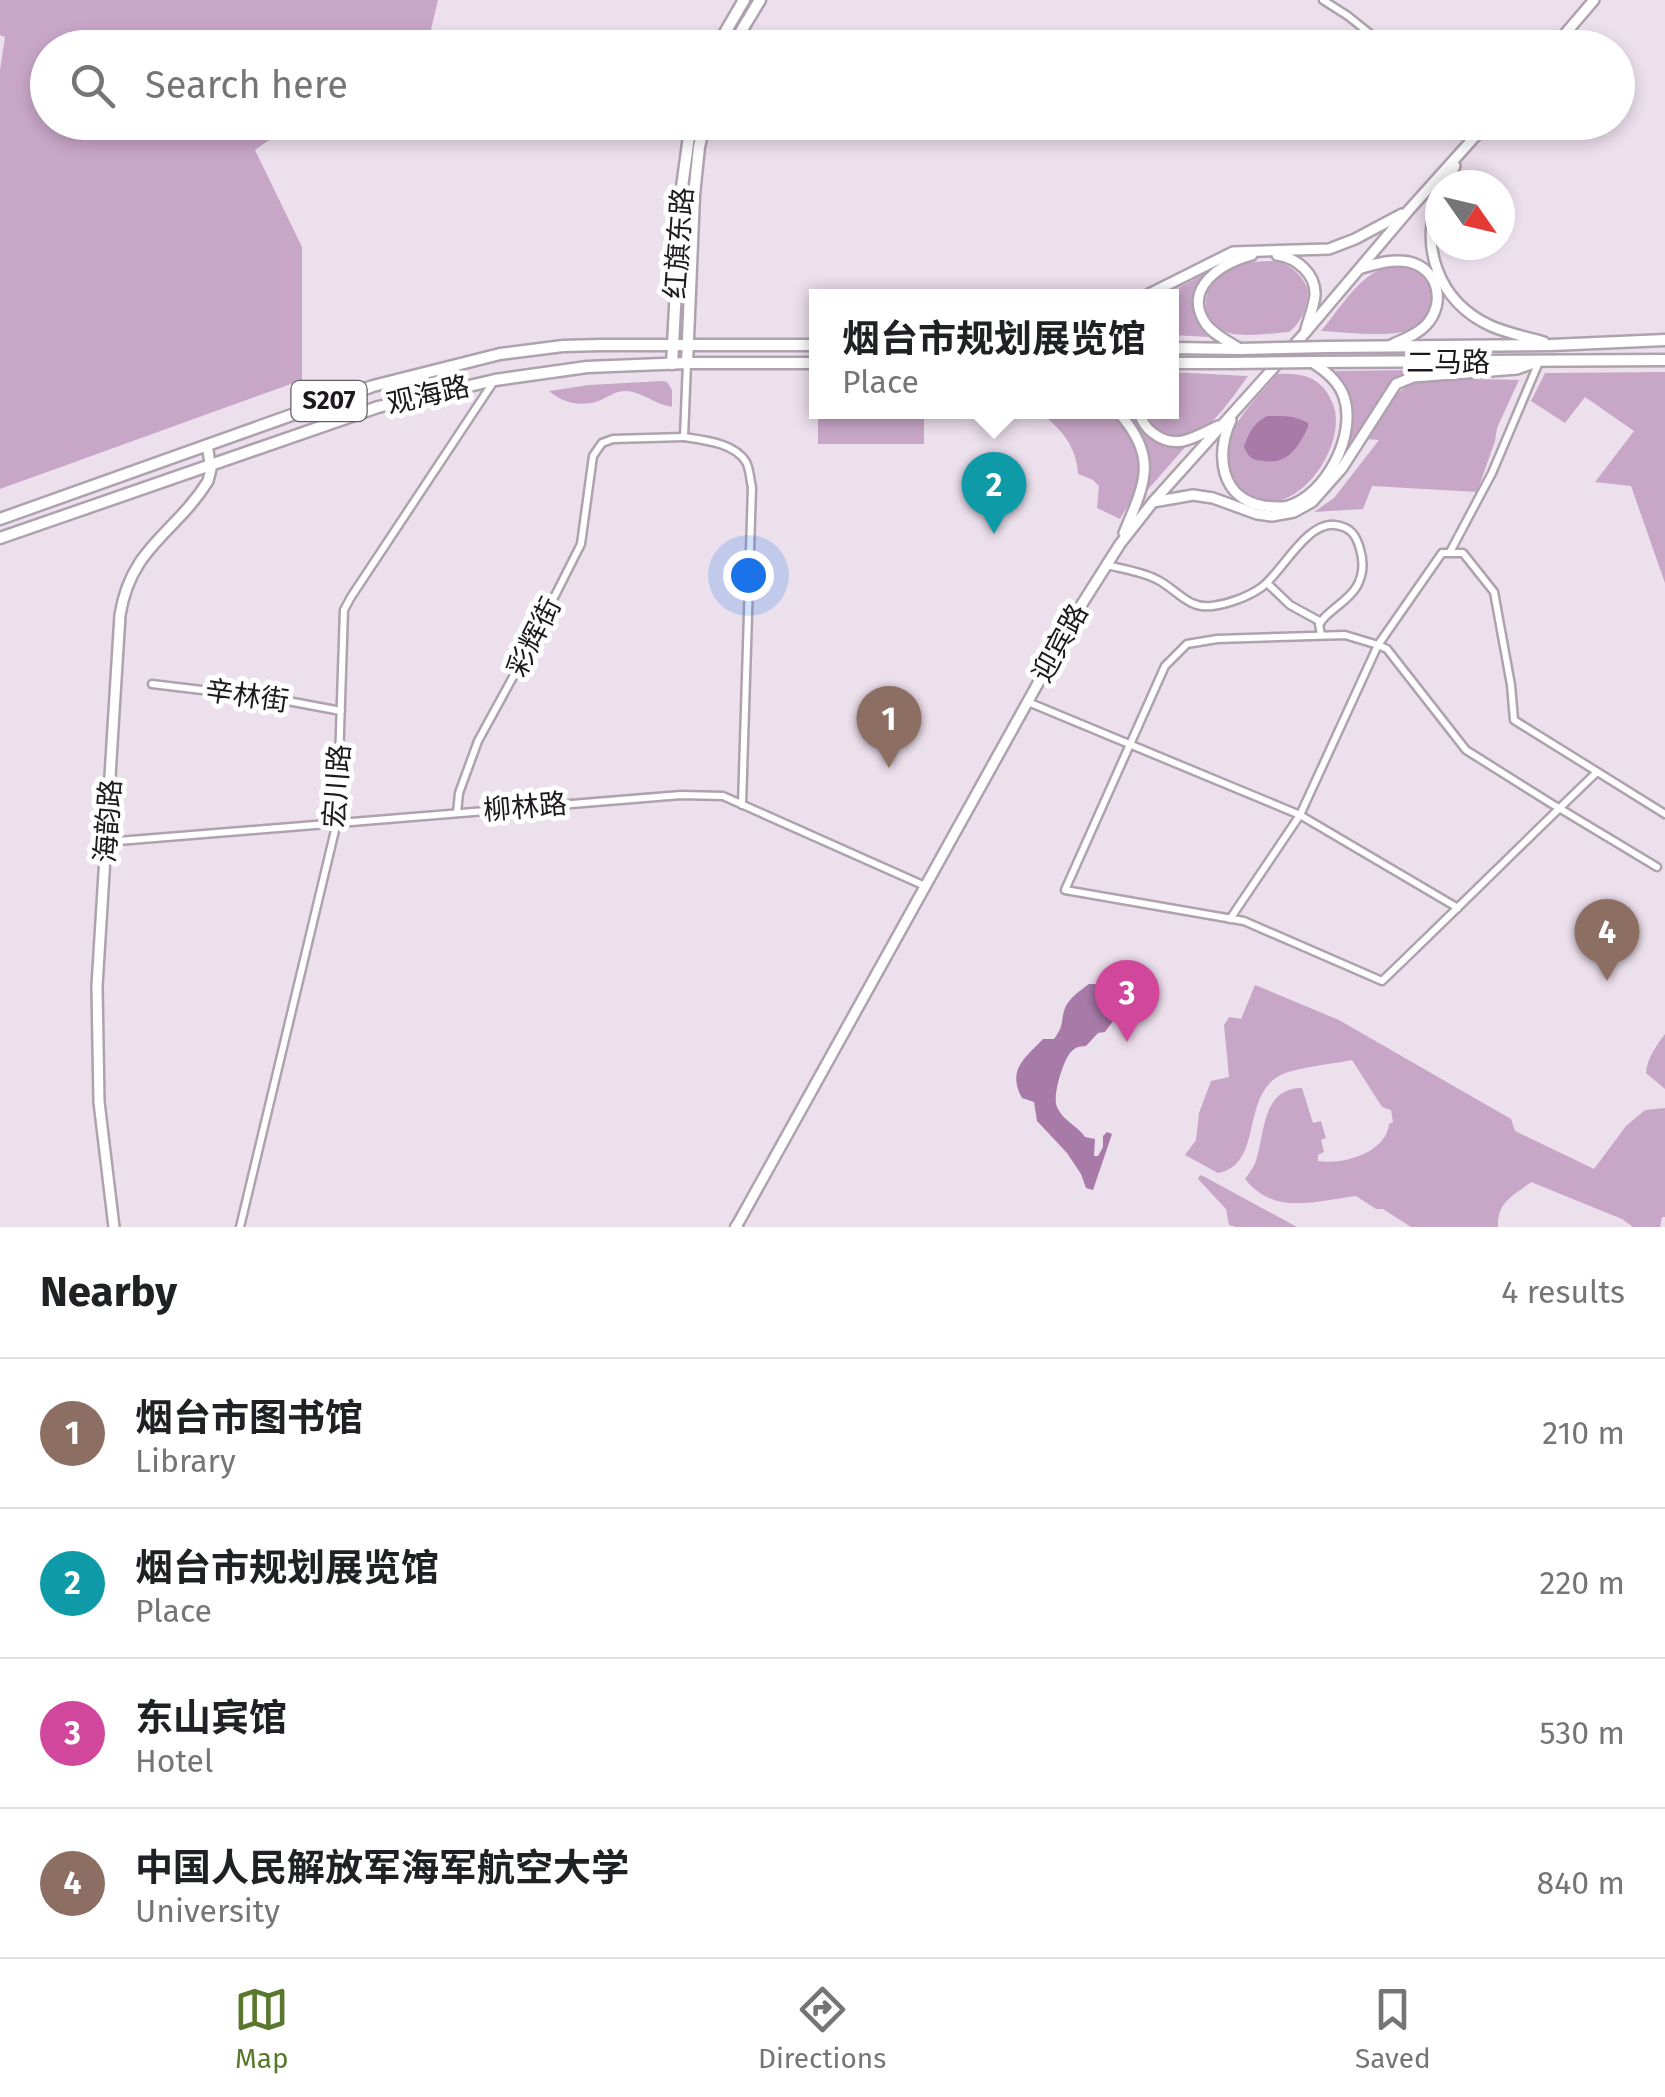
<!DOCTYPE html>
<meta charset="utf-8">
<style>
body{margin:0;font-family:"Fira Sans","Noto Sans SC",sans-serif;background:#f6f6f6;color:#202124}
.compass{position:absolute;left:1425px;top:170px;width:90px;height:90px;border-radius:50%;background:#fff;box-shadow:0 5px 15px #0003;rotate:124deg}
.you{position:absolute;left:748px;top:575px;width:35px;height:35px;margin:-25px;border:8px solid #fff;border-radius:50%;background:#1a73e8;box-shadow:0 0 0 15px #1a73e833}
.badge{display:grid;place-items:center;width:65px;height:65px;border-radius:50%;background:#5a782d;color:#fff;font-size:32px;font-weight:700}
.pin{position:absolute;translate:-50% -82px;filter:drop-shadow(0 2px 5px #0008)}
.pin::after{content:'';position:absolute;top:52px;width:35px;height:30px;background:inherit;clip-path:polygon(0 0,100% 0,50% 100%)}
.popup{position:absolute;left:809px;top:289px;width:370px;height:130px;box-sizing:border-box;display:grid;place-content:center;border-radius:0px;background:#fff;filter:drop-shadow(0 2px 8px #0005);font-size:32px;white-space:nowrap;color:#757577}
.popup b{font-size:38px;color:#202124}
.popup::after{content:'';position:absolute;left:50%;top:100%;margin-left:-20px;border:20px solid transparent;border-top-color:#fff}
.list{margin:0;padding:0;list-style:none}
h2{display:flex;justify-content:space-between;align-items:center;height:130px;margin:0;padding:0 40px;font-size:42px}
h2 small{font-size:32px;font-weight:400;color:#757577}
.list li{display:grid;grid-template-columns:65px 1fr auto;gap:30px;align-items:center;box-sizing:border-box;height:150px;padding:0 40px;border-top:2px solid #e0e0e0}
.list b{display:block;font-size:38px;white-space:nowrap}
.list p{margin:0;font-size:32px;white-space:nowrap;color:#757577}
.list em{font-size:32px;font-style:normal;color:#757577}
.icon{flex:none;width:55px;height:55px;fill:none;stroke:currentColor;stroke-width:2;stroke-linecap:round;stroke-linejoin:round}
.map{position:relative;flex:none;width:1665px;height:1227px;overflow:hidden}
.search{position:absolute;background:#fff;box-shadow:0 5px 15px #0003;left:30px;right:30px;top:30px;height:110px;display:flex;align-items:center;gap:25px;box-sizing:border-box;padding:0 35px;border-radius:55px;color:#757577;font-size:38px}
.sheet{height:730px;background:#fff}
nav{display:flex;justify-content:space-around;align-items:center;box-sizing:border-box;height:140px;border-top:2px solid #e0e0e0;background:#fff;font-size:28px;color:#757577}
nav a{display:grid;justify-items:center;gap:5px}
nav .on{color:#5a782d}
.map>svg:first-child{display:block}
.green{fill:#c8a6c8}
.water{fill:#a87aa8}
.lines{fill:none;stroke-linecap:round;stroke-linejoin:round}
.street-casing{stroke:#afa2af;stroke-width:11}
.secondary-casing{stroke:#afa2af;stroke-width:14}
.primary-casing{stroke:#afa2af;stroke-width:15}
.street{stroke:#fff;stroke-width:6}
.secondary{stroke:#fff;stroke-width:9}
.primary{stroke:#fff;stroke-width:10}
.primary-bridge-casing{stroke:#afa2af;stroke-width:15;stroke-linecap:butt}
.primary-bridge{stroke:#fff;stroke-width:10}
.labels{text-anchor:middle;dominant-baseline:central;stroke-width:10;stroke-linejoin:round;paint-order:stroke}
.shield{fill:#fff;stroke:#625e62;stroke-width:2.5}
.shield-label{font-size:25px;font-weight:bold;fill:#1e191e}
.street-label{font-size:28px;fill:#1e191e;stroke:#fff}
</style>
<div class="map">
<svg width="1665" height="1227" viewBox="0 0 1665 1227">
<rect width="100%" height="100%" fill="#ede0ed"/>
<g class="green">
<path d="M0 0H438L429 38 423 47 48 48V122L293 123 255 150 302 247V380L0 489V70L5 37 0 35Z"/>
<path d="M1274 261C1291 265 1301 273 1308 290 1307 307 1303 321 1289 332 1273 333 1240 338 1226 332 1200 322 1200 289 1221 274 1236 263 1255 261 1274 261Z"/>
<path d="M1397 264C1407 267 1418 269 1425 278 1440 296 1431 323 1409 330 1386 338 1346 332 1321 331 1342 306 1362 269 1397 264Z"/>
<path d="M1208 272C1193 293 1187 318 1209 337L1172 335V296H1163Z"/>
<path d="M1412 370 1386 387 1343 459C1355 419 1362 407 1335 371Z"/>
<path d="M1172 372 1248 376C1231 398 1207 441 1175 437 1160 436 1152 425 1146 412H1172Z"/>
<path d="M1665 372V583L1631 486 1595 482 1634 431 1585 397 1565 423 1531 401 1545 373Z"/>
<path d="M1277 374C1304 373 1322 377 1333 404 1346 438 1313 494 1277 501 1239 509 1218 467 1231 435 1240 413 1262 393 1277 374Z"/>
<path d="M1519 380 1497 428 1495 441 1477 492 1372 486 1363 509 1314 512 1334 498 1379 440 1366 439C1377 422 1390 394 1410 385 1429 376 1495 380 1519 380Z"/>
<path d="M663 381 667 382 672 390V407C655 404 642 392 626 391 616 391 611 395 603 399 585 408 564 404 549 391L589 385Z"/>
<rect x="818" y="412" width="106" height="32"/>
<path d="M1038 412H1111C1127 426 1142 453 1140 475 1138 491 1128 505 1120 519L1097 508 1099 486 1093 480 1078 474C1077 447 1060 426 1038 412Z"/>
<path d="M1124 412H1136C1146 438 1158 449 1187 445L1144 494 1143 442Z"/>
<path d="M1255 985 1339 1020 1511 1119 1515 1131 1594 1169 1626 1126 1645 1110 1665 1108V1217H1662L1660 1227H1633L1622 1219 1531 1182C1512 1197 1497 1202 1498 1227H1411L1383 1209H1376L1356 1196C1316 1201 1274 1216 1245 1179 1250 1172 1255 1166 1257 1157 1265 1130 1263 1088 1302 1088L1313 1123 1321 1121 1326 1138 1321 1140 1324 1152 1318 1155V1161C1343 1165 1386 1153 1389 1124L1393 1122 1391 1110 1382 1107 1352 1060C1333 1064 1300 1067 1283 1074 1239 1093 1265 1164 1218 1173L1185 1155 1196 1140 1199 1113 1211 1081 1229 1077 1224 1025 1229 1017 1241 1019Z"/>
<path d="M1665 1034V1089L1646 1073C1647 1058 1656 1046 1665 1034Z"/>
<path d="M1200 1175 1203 1176 1297 1227H1236L1229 1225 1226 1209 1198 1179Z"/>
</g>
<g class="water">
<path d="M1267 416C1281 416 1295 415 1308 423V427C1299 446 1288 465 1264 461 1252 460 1249 458 1244 447 1249 432 1253 424 1267 416Z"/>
<path d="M1114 974H1120L1133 984 1125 992V1010L1115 1003 1109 1011 1115 1018 1105 1032 1098 1033 1086 1046C1078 1047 1077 1046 1071 1052 1063 1060 1052 1097 1057 1107 1063 1121 1077 1125 1085 1137L1095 1139 1094 1156H1098L1103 1147V1136L1107 1132 1112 1134 1093 1190 1086 1188 1081 1174 1067 1153 1037 1121 1034 1102 1022 1098C1007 1070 1024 1059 1043 1039H1054C1065 1024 1060 1022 1065 1008 1069 998 1081 990 1089 984H1097Z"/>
</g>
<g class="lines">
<g class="street-casing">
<g id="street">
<path d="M1323 0 1348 16 1388 48"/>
<path d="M687 363 684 437C704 440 735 443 746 462 750 469 750 480 752 487L742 805"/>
<path d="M1450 552 1492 473 1539 362"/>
<path d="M1107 565C1123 569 1144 572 1158 580 1177 590 1188 609 1212 606 1228 604 1248 597 1262 587 1283 571 1306 522 1335 525 1351 527 1356 535 1360 549 1364 562 1363 575 1357 586 1348 602 1329 609 1319 624L1321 635"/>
<path d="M1267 583 1290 605 1321 622"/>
<path d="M152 684 277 699 341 711"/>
<path d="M1028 702 1300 815 1458 908"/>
<path d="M1597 772C1525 841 1454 912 1382 981L1244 921 1065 890 1165 666 1187 644 1217 639 1345 635 1378 645 1387 649 1466 750 1552 804 1559 808 1657 867"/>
<path d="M457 813 459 793 478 741 525 655 581 544 593 456 602 443 613 439 684 437"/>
<path d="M106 842 681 795 723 796 925 886"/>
<path d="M1230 919 1300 815 1378 645 1442 553H1463L1494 592 1511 685 1514 720 1665 814"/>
<path d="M240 1227 337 822 344 610 351 597 494 381"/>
</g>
</g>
<g class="secondary-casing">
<g id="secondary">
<path d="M1553 48 1594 0"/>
<path d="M1444 185 1455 166"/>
<path d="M1440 193C1418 245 1438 302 1491 326 1507 333 1526 337 1544 342"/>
<path d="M1277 255C1297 258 1316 274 1315 295 1314 306 1309 318 1306 329"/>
<path d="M1362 268C1378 263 1393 259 1409 262 1439 269 1446 304 1426 325 1417 335 1403 339 1391 345"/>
<path d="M1145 296 1233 252 1329 249 1355 239 1402 214"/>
<path d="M1240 349C1229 342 1214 335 1206 324 1181 288 1222 263 1252 255"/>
<path d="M1118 412C1159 457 1145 483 1124 533"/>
<path d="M1139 412C1142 421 1145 427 1153 433 1176 451 1195 437 1218 426"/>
<path d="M1231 420C1215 454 1220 499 1264 506 1272 507 1280 508 1288 506 1326 495 1357 435 1344 397 1339 382 1326 371 1313 363"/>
<path d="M1153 502 1193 495 1213 498 1257 514 1272 516 1294 512 1312 502 1342 468 1396 384 1413 377 1517 369 1534 363"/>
<path d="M114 1227 99 1102 97 986 120 615C131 546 176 533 208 481L211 469 207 445"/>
<path d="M736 1227 1082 604 1120 544 1153 502 1304 334 1409 210 1488 122"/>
</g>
</g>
<g class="primary-casing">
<g id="primary">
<path d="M716 48 744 0"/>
<path d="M731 48 760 0"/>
<path d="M1327 347 1551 345 1665 340"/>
<path d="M1172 348 1240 349"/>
<path d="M1312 362 1665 360"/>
<path d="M687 363 694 195 699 147 705 122"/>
<path d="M1172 363H1231"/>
<path d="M672 364 681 194 691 122"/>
<path d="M0 519 373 386 500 354 563 346 601 345H816"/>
<path d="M0 538 378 407 495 380 587 367 687 363H816"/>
<path d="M736 1227 737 1226"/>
</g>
</g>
<use href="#street" class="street"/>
<use href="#secondary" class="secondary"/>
<use href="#primary" class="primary"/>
<g class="primary-bridge-casing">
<g id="primary-bridge">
<path d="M1240 349 1327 347"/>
<path d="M1231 363 1312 362"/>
</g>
</g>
<use href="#primary-bridge" class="primary-bridge"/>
</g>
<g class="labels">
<rect class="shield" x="291.5" y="381" width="75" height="40" rx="8"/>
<g class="shield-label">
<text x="329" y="401">S207</text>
</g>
<g class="street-label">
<text transform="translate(679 243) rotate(-86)">红旗东路</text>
<text x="1448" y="362">二马路</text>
<text transform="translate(428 395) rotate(-13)">观海路</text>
<text transform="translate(534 637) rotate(-63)">彩辉街</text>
<text transform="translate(1060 643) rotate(-61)">迎宾路</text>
<text transform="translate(247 696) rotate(8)">辛林街</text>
<text transform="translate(337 786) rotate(-86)">宏川路</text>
<text transform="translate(525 807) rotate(-5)">柳林路</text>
<text transform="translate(108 821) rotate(-86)">海韵路</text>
</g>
</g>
</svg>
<svg class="compass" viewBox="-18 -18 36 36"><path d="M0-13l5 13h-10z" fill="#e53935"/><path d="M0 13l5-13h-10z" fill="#757577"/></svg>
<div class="you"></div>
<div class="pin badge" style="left:889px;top:768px;background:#8d6e63">1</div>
<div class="pin badge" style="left:994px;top:534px;background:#0f9aa8">2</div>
<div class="popup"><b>烟台市规划展览馆</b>Place</div>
<div class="pin badge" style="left:1127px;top:1042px;background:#d1479c">3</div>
<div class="pin badge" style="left:1607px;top:981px;background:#8d6e63">4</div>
<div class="search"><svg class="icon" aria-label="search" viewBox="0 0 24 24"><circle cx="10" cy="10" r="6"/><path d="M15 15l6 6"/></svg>Search here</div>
</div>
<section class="sheet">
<h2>Nearby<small>4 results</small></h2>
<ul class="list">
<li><span class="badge" style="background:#8d6e63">1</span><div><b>烟台市图书馆</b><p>Library</p></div><em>210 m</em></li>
<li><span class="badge" style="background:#0f9aa8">2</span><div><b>烟台市规划展览馆</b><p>Place</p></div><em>220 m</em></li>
<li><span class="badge" style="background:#d1479c">3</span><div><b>东山宾馆</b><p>Hotel</p></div><em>530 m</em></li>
<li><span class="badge" style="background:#8d6e63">4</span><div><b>中国人民解放军海军航空大学</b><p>University</p></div><em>840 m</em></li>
</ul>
</section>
<nav>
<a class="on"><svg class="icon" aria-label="map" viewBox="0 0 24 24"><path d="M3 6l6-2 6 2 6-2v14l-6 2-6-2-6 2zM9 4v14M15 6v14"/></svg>Map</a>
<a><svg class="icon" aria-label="directions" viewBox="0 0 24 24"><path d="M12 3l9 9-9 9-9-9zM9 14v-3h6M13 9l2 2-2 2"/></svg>Directions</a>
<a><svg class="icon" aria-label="saved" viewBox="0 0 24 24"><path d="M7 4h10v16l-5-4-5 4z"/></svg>Saved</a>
</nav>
